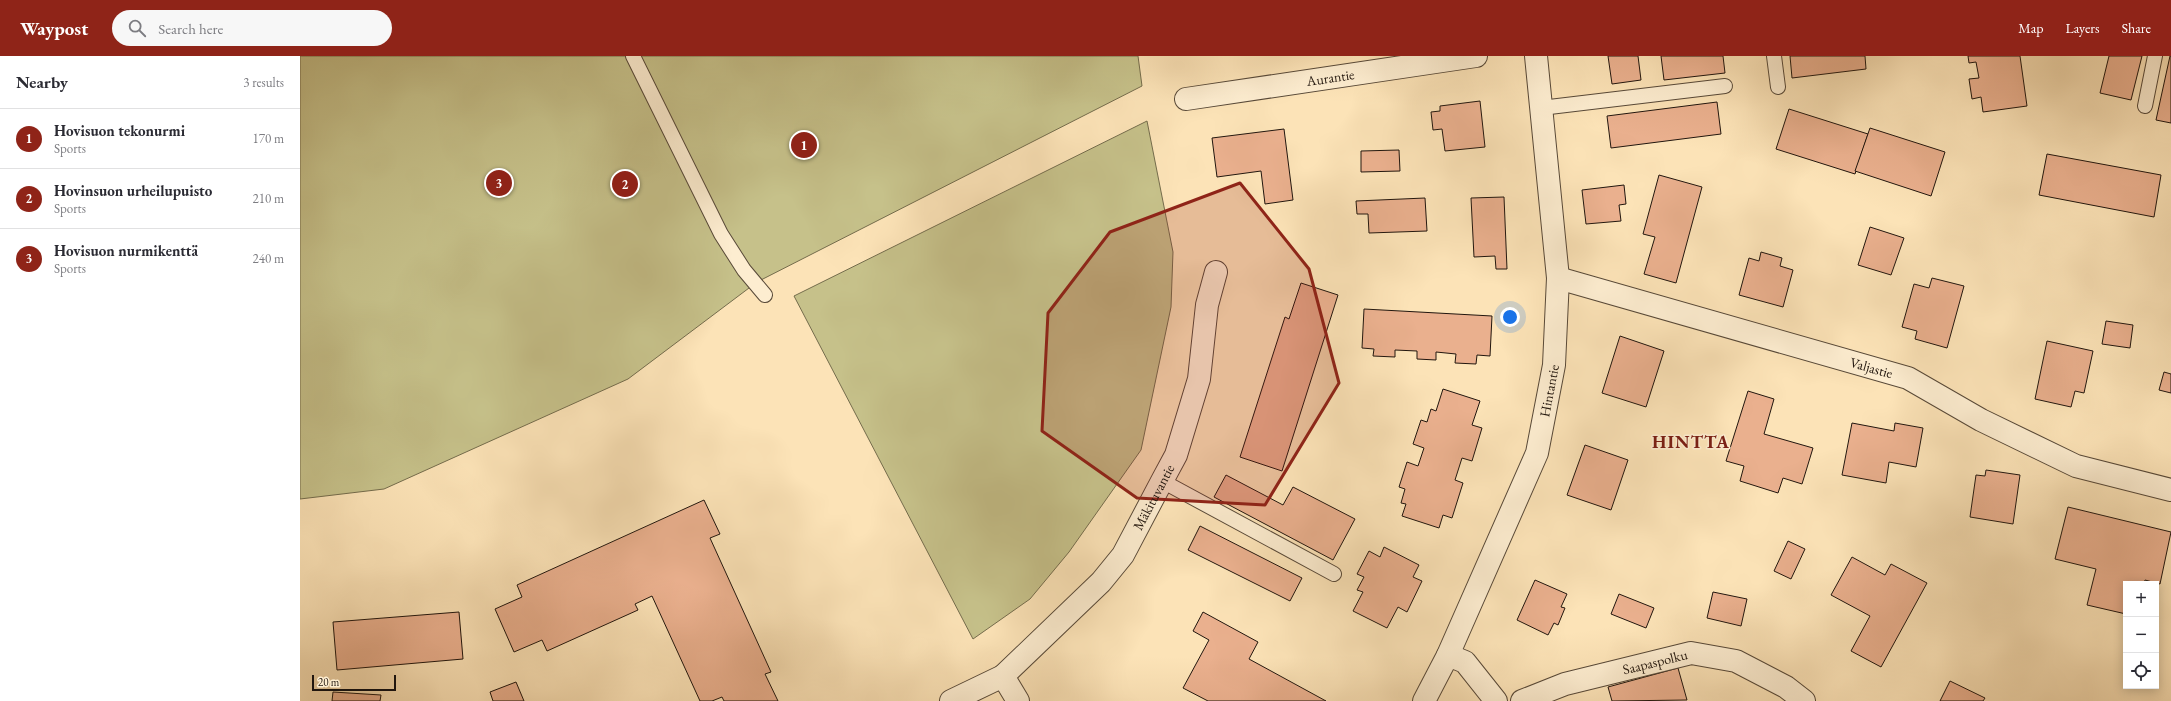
<!DOCTYPE html>
<meta charset="utf-8">
<style>
body{margin:0;font-family:"EB Garamond",serif;background:#f7f7f7;color:#2b2b33}
.controls{position:absolute;right:12px;bottom:12px;display:grid;overflow:hidden;border-radius:0px;box-shadow:0 2px 10px #0003}
.controls button{width:36px;height:36px;display:grid;place-items:center;padding:0;border:0;border-bottom:1px solid #e1e1e2;background:#fff;color:#2b2b33;font:20px sans-serif}
.scale{position:absolute;left:12px;bottom:10px;width:84px;box-sizing:border-box;padding-left:4px;border:2px solid #21160e;border-top:0;font-size:11px;line-height:14px;white-space:nowrap;color:#21160e;-webkit-text-stroke:3px #fdedd0;paint-order:stroke}
.you{position:absolute;left:1210px;top:261px;width:14px;height:14px;margin:-10px;border:3px solid #fff;border-radius:50%;background:#1a73e8;box-shadow:0 0 0 6px #1a73e833}
.badge{display:grid;place-items:center;width:26px;height:26px;border-radius:50%;background:#8f2418;color:#fff;font-size:13px;font-weight:700}
.pin{position:absolute;translate:-50% -50%;border:2px solid #fff;box-shadow:0 1px 4px #0006}
.list{margin:0;padding:0;list-style:none}
h2{display:flex;justify-content:space-between;align-items:center;height:52px;margin:0;padding:0 16px;font-size:17px}
h2 small{font-size:13px;font-weight:400;color:#7c7c81}
.list li{display:grid;grid-template-columns:26px 1fr auto;gap:12px;align-items:center;box-sizing:border-box;height:60px;padding:0 16px;border-top:1px solid #e1e1e2}
.list b{display:block;font-size:15px;white-space:nowrap}
.list p{margin:0;font-size:13px;white-space:nowrap;color:#7c7c81}
.list em{font-size:13px;font-style:normal;color:#7c7c81}
.icon{flex:none;width:22px;height:22px;fill:none;stroke:currentColor;stroke-width:2;stroke-linecap:round;stroke-linejoin:round}
.map{position:relative;flex:none;width:1871px;height:645px;overflow:hidden}
header{display:flex;align-items:center;gap:24px;box-sizing:border-box;height:56px;padding:0 20px;background:#8f2418;color:#fff}
header strong{font-size:19px}
nav{display:flex;gap:22px;margin-inline-start:auto;font-size:14px}
.search{width:280px;height:36px;background:#f7f7f7;display:flex;align-items:center;gap:10px;box-sizing:border-box;padding:0 14px;border-radius:22px;color:#7c7c81;font-size:15px}
main{display:flex}
aside{flex:1;background:#fff}
.map>svg:first-child{display:block}
.green{fill:#c6c18a;stroke:#746c4c}
.building{fill:#eab08e;stroke:#21160e}
.lines{fill:none;stroke-linecap:round;stroke-linejoin:round}
.lane-casing{stroke:#584938;stroke-width:16}
.street-casing{stroke:#584938;stroke-width:24}
.lane{stroke:#fdedd0;stroke-width:14}
.street{stroke:#fdedd0;stroke-width:22}
.marked{fill:#8f2418;fill-opacity:0.2;stroke:#8f2418;stroke-width:3;stroke-linejoin:round}
.labels{text-anchor:middle;dominant-baseline:central;stroke-width:3;stroke-linejoin:round;paint-order:stroke}
.street-label{font-size:14px;fill:#21160e;stroke:#fdedd0}
.district-label{font-size:18px;font-weight:bold;letter-spacing:1px;fill:#7a1f14;stroke:#fdedd0}
</style>
<header>
<strong>Waypost</strong>
<div class="search"><svg class="icon" aria-label="search" viewBox="0 0 24 24"><circle cx="10" cy="10" r="6"/><path d="M15 15l6 6"/></svg>Search here</div>
<nav><a>Map</a><a>Layers</a><a>Share</a></nav>
</header>
<main>
<aside>
<h2>Nearby<small>3 results</small></h2>
<ul class="list">
<li><span class="badge">1</span><div><b>Hovisuon tekonurmi</b><p>Sports</p></div><em>170 m</em></li>
<li><span class="badge">2</span><div><b>Hovinsuon urheilupuisto</b><p>Sports</p></div><em>210 m</em></li>
<li><span class="badge">3</span><div><b>Hovisuon nurmikenttä</b><p>Sports</p></div><em>240 m</em></li>
</ul>
</aside>
<div class="map">
<svg width="1871" height="645" viewBox="0 0 1871 645">
<rect width="100%" height="100%" fill="#fce3b7"/>
<filter id="stains"><feTurbulence type="fractalNoise" baseFrequency=".005" numOctaves="4"/><feColorMatrix values="0 0 0 0 .2 0 0 0 0 .09 0 0 0 0 .02 0 0 0 .5 -.17"/></filter>
<radialGradient id="worn" r=".72"><stop offset=".6" stop-color="#630" stop-opacity="0"/><stop offset="1" stop-color="#630" stop-opacity=".3"/></radialGradient>
<g class="green">
<path d="M0 0H838L842 30 457 226 328 323 84 433 0 443Z"/>
<path d="M847 65 873 196 871 251 841 394 769 496 730 543 673 583 494 240Z"/>
</g>
<g class="building">
<path d="M1308 0H1338L1341 24 1312 28Z"/>
<path d="M1361 0H1423L1425 17 1364 24Z"/>
<path d="M1490 0H1565L1566 13 1492 22Z"/>
<path d="M1668 0H1720L1727 50 1683 56 1681 41 1672 43 1669 23 1679 22 1676 6 1669 7Z"/>
<path d="M1809 0H1842L1831 44 1800 37Z"/>
<path d="M1870 0H1871V67L1856 64Z"/>
<path d="M1180 45 1185 91 1145 95 1142 73 1133 74 1131 56 1140 55V50Z"/>
<path d="M1417 46 1421 78 1311 92 1307 60Z"/>
<path d="M1489 53 1568 78 1555 118 1476 93Z"/>
<path d="M1570 72 1645 96 1631 140 1555 115Z"/>
<path d="M984 73 993 144 965 148 961 115 917 121 912 82Z"/>
<path d="M1099 94 1100 115 1061 116V95Z"/>
<path d="M1747 98 1861 119 1854 161 1739 139Z"/>
<path d="M1359 119 1402 131 1376 227 1344 218 1355 181 1343 178Z"/>
<path d="M1324 129 1326 148 1319 149 1321 165 1286 168 1282 134Z"/>
<path d="M1204 141 1207 213H1196L1195 200 1174 201 1171 142Z"/>
<path d="M1125 142 1127 175 1069 177 1068 158H1057L1056 145Z"/>
<path d="M1570 171 1604 182 1591 219 1558 209Z"/>
<path d="M1461 196 1482 202 1480 210 1493 214 1483 251 1439 239 1449 202 1459 205Z"/>
<path d="M1632 222 1664 230 1647 292 1615 283 1617 275 1602 271 1614 228 1629 232Z"/>
<path d="M1001 227 1038 239 982 415 940 401 985 261 989 263Z"/>
<path d="M1064 253 1192 260 1190 300 1177 299 1176 308 1155 307 1156 298 1136 296V304L1117 303V295L1095 294V301L1073 300 1074 293 1062 292Z"/>
<path d="M1806 265 1833 269 1830 292 1802 288Z"/>
<path d="M1320 280 1364 295 1346 351 1302 337Z"/>
<path d="M1747 285 1793 295 1784 337 1775 335 1771 351 1735 343Z"/>
<path d="M1864 316 1871 318V337L1859 334Z"/>
<path d="M1143 333 1180 345 1172 369 1182 372 1172 405 1162 402 1155 424 1163 427 1152 462 1143 459 1139 472 1102 460 1106 448 1101 447 1105 433 1099 431 1107 406 1118 410 1124 392 1113 388 1121 364 1127 366 1131 353 1136 355Z"/>
<path d="M1448 335 1474 343 1464 378 1513 392 1502 428 1483 422 1478 437 1440 425 1444 410 1426 405Z"/>
<path d="M1552 367 1594 375 1595 367 1623 372 1616 411 1589 406 1586 427 1542 419Z"/>
<path d="M1285 389 1328 404 1311 454 1267 439Z"/>
<path d="M1686 414 1720 419 1713 468 1670 461 1676 419 1685 420Z"/>
<path d="M926 419 983 449 993 431 1055 463 1033 504 914 441Z"/>
<path d="M404 444 420 478 410 482 471 616 465 618 478 645H424L422 641 412 645H400L352 540 335 548 338 554 247 595 242 584 214 596 195 553 222 541 217 529Z"/>
<path d="M1768 451 1871 476 1860 528 1845 524 1844 528H1826V558L1787 549 1796 513 1755 503Z"/>
<path d="M900 470 1002 522 990 545 888 494Z"/>
<path d="M1488 485 1505 493 1491 523 1474 515Z"/>
<path d="M1084 491 1119 509 1113 521 1122 525 1107 556 1098 551 1087 572 1053 555 1063 536 1057 534 1064 521 1057 518 1069 495 1080 501Z"/>
<path d="M1552 501 1585 519 1591 508 1627 527 1581 611 1551 595 1570 560 1531 539Z"/>
<path d="M1235 524 1267 538 1261 551 1265 552 1258 569 1254 567 1248 579 1217 564Z"/>
<path d="M1413 536 1447 543 1441 570 1407 562Z"/>
<path d="M1319 538 1354 552 1346 572 1311 558Z"/>
<path d="M159 556 163 603 37 614 33 566Z"/>
<path d="M903 556 958 586 949 603 1026 645H908L883 632 909 584 893 575Z"/>
<path d="M1378 612 1387 644 1312 645 1308 631Z"/>
<path d="M1650 625 1685 642 1683 645H1640Z"/>
<path d="M216 626 224 645H193L190 636Z"/>
<path d="M33 636 81 639 80 645H32Z"/>
</g>
<g class="lines">
<g class="lane-casing">
<g id="lane">
<path d="M333 0 421 178 444 214 465 239"/>
<path d="M1474 0 1478 31"/>
<path d="M1845 50 1855 0"/>
<path d="M1241 52 1425 30"/>
<path d="M862 425 1034 518"/>
</g>
</g>
<g class="street-casing">
<g id="street">
<path id="s1" d="M886 43 1176 0"/>
<path id="s2" d="M1258 222 1608 322 1681 364 1776 410 1871 434"/>
<path d="M1148 599 1165 606 1196 645"/>
<path id="s3" d="M703 620 801 526 823 499 862 425 876 399 899 323 907 249 916 216"/>
<path d="M651 645 703 620 718 645"/>
<path id="s4" d="M1124 645 1148 599 1237 397 1254 309 1258 222 1236 0"/>
<path id="s5" d="M1222 645 1265 628 1391 597 1436 605 1486 631 1504 645"/>
</g>
</g>
<use href="#lane" class="lane"/>
<use href="#street" class="street"/>
</g>
<path class="marked" d="M940 127 1009 213 1039 327 965 449 837 442 742 375 748 257 810 176Z"/>
<g class="labels">
<g class="street-label">
<text stroke="none"><textPath href="#s1" startOffset="146">Aurantie</textPath></text>
<text stroke="none"><textPath href="#s2" startOffset="326">Valjastie</textPath></text>
<text stroke="none"><textPath href="#s4" startOffset="336">Hintantie</textPath></text>
<text stroke="none"><textPath href="#s3" startOffset="236">Mäkituvantie</textPath></text>
<text stroke="none"><textPath href="#s5" startOffset="139">Saapaspolku</textPath></text>
</g>
<g class="district-label">
<text x="1391" y="385">HINTTA</text>
</g>
</g>
<rect width="100%" height="100%" filter="url(#stains)"/>
<rect width="100%" height="100%" fill="url(#worn)"/>
</svg>
<div class="controls">
<button>+</button>
<button>−</button>
<button><svg class="icon" aria-label="locate" viewBox="0 0 24 24"><circle cx="12" cy="12" r="6"/><path d="M12 2v4M12 18v4M2 12h4M18 12h4"/></svg></button>
</div>
<div class="scale">20 m</div>
<div class="you"></div>
<div class="pin badge" style="left:504px;top:89px">1</div>
<div class="pin badge" style="left:325px;top:128px">2</div>
<div class="pin badge" style="left:199px;top:127px">3</div>
</div>
</main>
